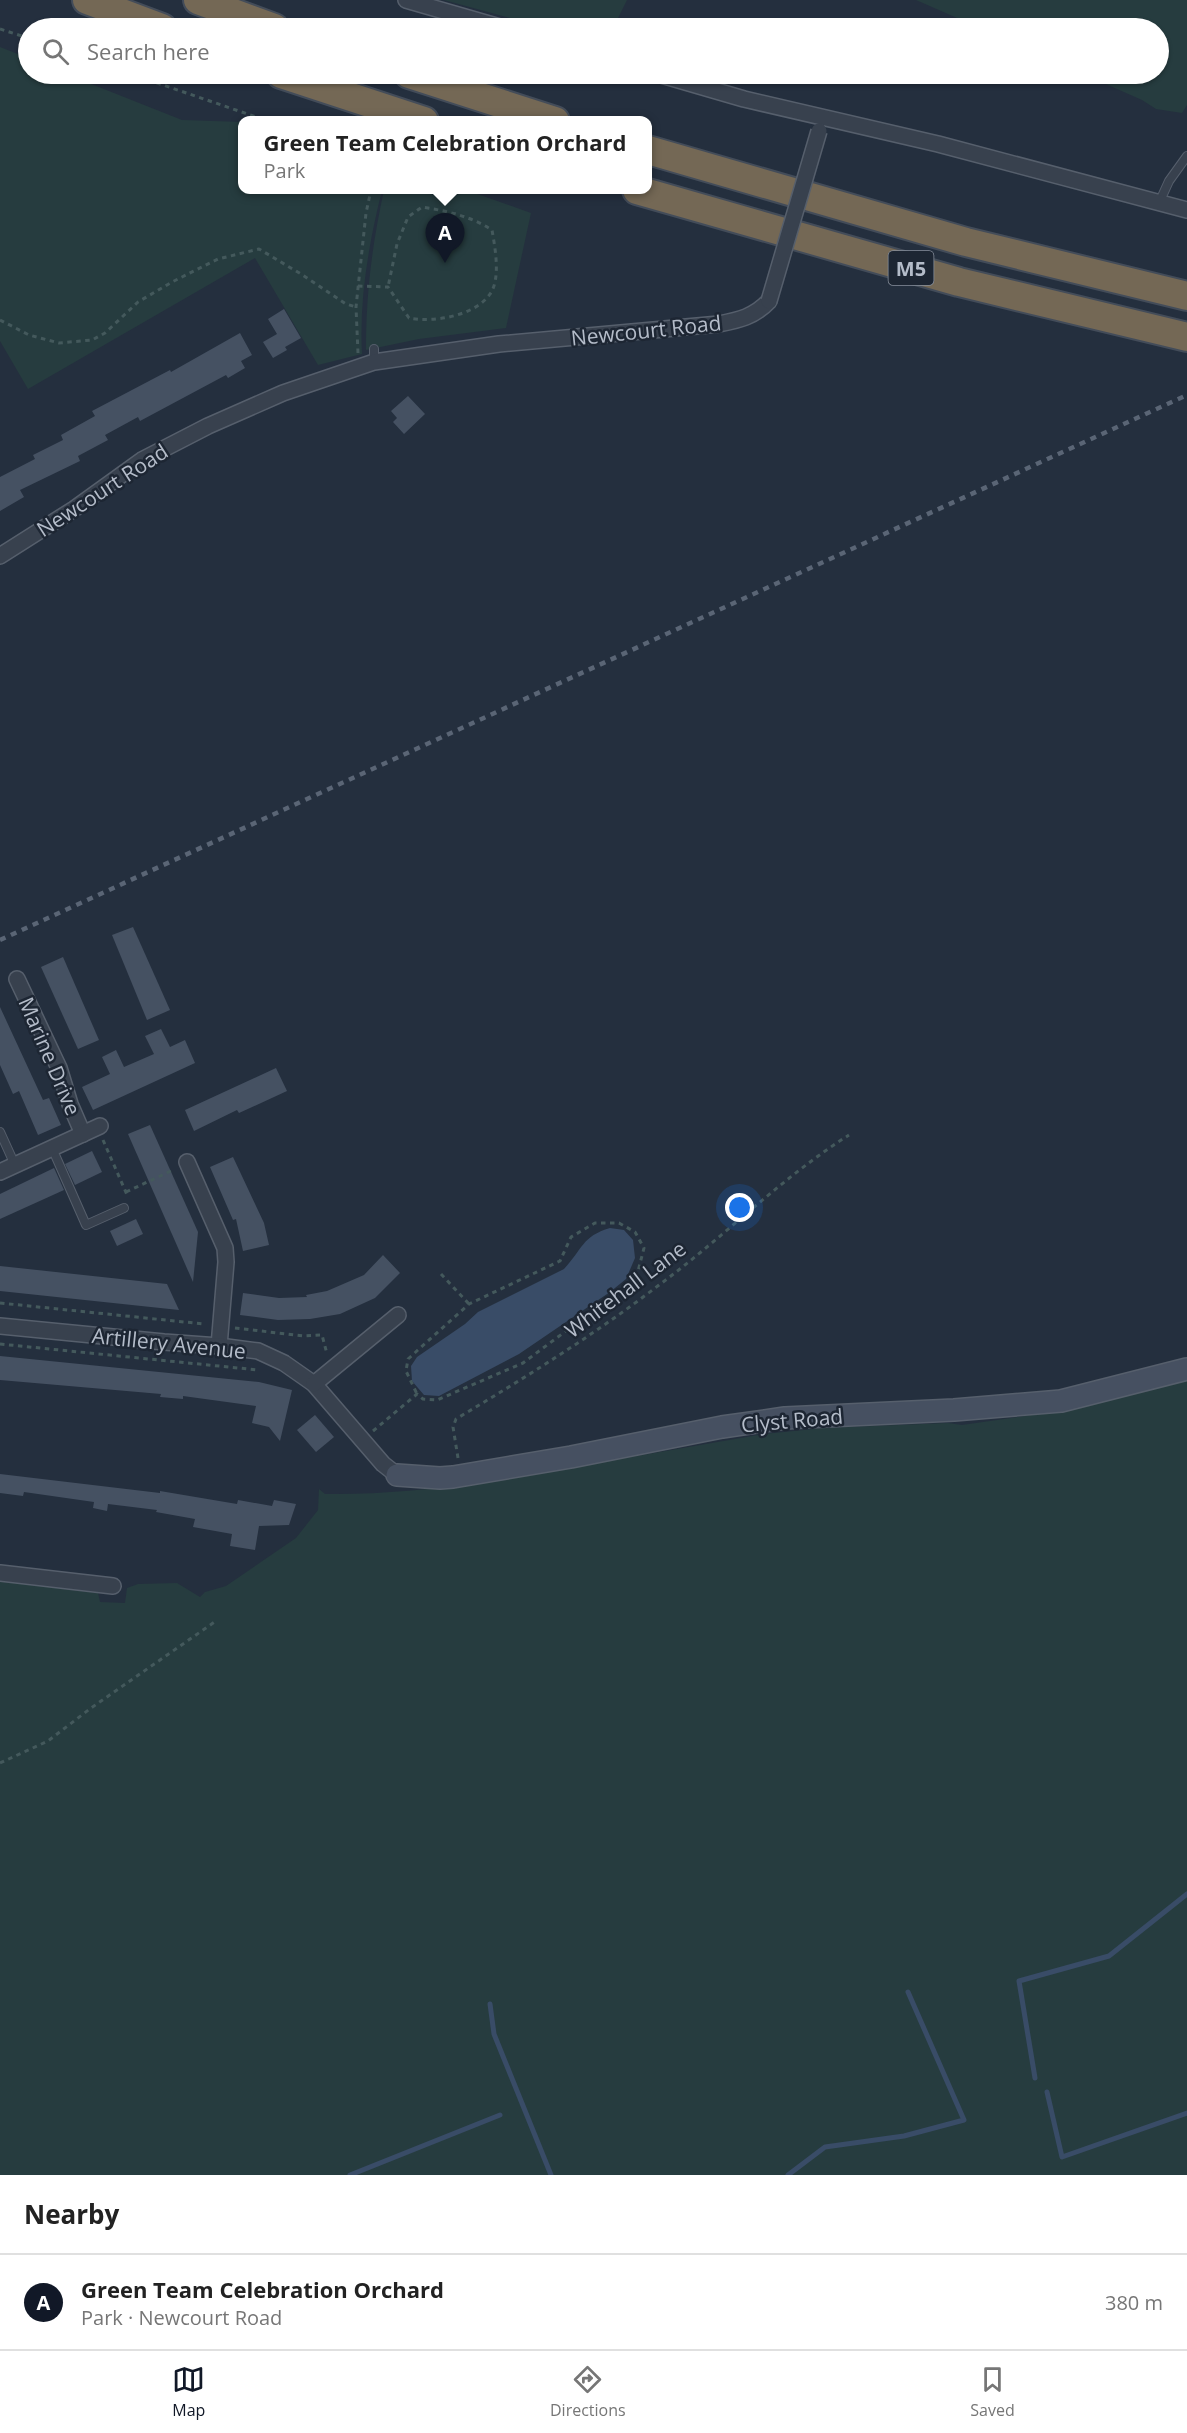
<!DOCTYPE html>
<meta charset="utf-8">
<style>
body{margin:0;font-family:"Open Sans",sans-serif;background:#f2f2f2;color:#222}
.you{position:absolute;left:740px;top:1208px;width:21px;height:21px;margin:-15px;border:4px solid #fff;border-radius:50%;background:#1a73e8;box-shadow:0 0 0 9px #1a73e833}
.badge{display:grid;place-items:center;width:39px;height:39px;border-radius:50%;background:#111827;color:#fff;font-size:20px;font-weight:700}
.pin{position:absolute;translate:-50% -50px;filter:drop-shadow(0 2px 3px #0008)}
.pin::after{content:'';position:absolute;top:32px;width:21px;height:18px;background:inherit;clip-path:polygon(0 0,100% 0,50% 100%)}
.popup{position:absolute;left:238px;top:116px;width:414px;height:78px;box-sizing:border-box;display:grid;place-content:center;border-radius:12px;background:#fff;filter:drop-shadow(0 2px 4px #0005);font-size:20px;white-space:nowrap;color:#767676}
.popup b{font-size:22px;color:#222}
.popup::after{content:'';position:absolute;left:50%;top:100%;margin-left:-12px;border:12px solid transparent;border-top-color:#fff}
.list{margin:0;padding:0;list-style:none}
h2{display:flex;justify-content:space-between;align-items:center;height:78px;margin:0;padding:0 24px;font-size:26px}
h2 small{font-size:20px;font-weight:400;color:#767676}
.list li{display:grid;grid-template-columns:39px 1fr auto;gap:18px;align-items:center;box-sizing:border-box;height:96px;padding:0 24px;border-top:2px solid #e0e0e0}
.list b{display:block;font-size:22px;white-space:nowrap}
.list p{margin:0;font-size:20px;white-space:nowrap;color:#767676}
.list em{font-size:20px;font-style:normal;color:#767676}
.icon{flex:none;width:33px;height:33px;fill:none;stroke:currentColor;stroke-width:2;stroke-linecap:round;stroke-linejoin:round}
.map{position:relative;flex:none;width:1187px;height:2175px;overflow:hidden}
.search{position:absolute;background:#fff;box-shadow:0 2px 4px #0004;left:18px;right:18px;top:18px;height:66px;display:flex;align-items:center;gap:15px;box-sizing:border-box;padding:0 21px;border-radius:33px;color:#767676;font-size:22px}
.sheet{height:174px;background:#fff}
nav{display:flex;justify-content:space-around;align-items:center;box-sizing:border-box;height:84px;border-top:2px solid #e0e0e0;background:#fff;font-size:16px;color:#767676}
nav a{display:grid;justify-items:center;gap:3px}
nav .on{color:#111827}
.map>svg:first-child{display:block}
.green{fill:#263c3f}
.water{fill:#394c67}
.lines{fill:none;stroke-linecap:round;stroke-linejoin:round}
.stream{stroke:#394c67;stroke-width:5}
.building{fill:#455162}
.lane-casing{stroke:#565f6c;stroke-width:10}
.street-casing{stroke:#565f6c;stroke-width:18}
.secondary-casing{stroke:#565f6c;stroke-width:24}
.highway-casing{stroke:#434c59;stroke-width:32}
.path{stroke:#44595c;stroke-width:3;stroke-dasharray:4.5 4.5;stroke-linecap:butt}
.lane{stroke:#38414e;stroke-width:8}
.street{stroke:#38414e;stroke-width:15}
.secondary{stroke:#465061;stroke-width:21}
.highway{stroke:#746855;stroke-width:28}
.rail{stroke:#5a6575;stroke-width:4.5;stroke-dasharray:6 6;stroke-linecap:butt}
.street-bridge-casing{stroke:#565f6c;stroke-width:18;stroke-linecap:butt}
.street-bridge{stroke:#38414e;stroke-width:15}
.labels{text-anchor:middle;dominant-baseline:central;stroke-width:5;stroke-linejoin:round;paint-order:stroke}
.shield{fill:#1d2633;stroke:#878f9c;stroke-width:1.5}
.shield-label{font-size:20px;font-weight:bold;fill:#b4bcc9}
.street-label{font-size:21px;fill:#b4bcc9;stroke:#1d2633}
</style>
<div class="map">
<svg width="1187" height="2175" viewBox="0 0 1187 2175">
<rect width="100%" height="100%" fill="#242f3e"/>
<g class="green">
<path d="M444 0H627L613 28H547Z"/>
<path d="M916 0H1187V105L1182 113 1156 109 1142 100 1083 74H1158V28H980Z"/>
<path d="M0 47 28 58V74H66L182 120 242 122 243 190H382C369 243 359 298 362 354L318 365 255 258 28 389 0 341Z"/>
<path d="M384 190H466L531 213 506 328 419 339 366 350C366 293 372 245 384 190Z"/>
<path d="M1187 1378V2175H0V1581L98 1593 100 1602 125 1603 127 1588 138 1584 177 1583 200 1597 205 1592 226 1586 296 1538 318 1510 319 1489 325 1494C377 1495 429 1489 481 1483L764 1434 824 1428 948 1423 962 1425 1073 1409Z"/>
</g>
<path class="water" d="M610 1228 624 1230 633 1240 635 1258 626 1279 610 1292 519 1354 439 1396 424 1395 412 1381 411 1366 417 1357 465 1324 478 1312 564 1269C582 1250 582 1236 610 1228Z"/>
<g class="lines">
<g class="stream">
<path d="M490 2004 494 2034 551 2175"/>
<path d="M1035 2078 1019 1981 1109 1956 1187 1894"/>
<path d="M1047 2092 1062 2157 1187 2113"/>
<path d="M350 2175 500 2115"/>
<path d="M788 2175 825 2147 904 2136 964 2120 908 1992"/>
</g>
</g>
<g class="building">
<path d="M284 309 301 338 285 347 287 350 273 358 263 342 277 334 268 319Z"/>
<path d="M240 333 252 355 241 361 245 368 228 378 226 375 140 421 138 417 105 435 108 440 78 456 80 461 20 490 24 497 0 511V477L35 459 33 455 63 440 61 435 95 416 92 411 170 370 171 372Z"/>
<path d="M408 396 425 414 404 434 393 422 397 418 391 411Z"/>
<path d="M133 927 170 1010 147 1020 112 935Z"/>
<path d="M63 957 99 1040 78 1049 41 967Z"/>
<path d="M0 1007 43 1100 49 1098 61 1125 38 1135 19 1091 13 1094 0 1065Z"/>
<path d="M161 1029 170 1047 185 1040 195 1063 93 1110 82 1087 110 1074 102 1057 116 1050 124 1067 154 1054 145 1036Z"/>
<path d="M276 1068 287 1091 239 1113 237 1110 194 1131 185 1110Z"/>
<path d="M150 1125 198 1232 193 1282 128 1134Z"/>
<path d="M92 1151 102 1172 75 1185 65 1164Z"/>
<path d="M233 1157 264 1223 269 1245 243 1251 236 1219 233 1220 210 1167Z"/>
<path d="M54 1168 64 1190 0 1219V1194Z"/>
<path d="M136 1219 143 1234 117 1246 110 1231Z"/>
<path d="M383 1255 400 1273 375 1298 340 1314 310 1319 278 1320 240 1315 243 1293 279 1298 307 1297 306 1295 327 1291 364 1275Z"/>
<path d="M0 1266 167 1284 179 1310 0 1291Z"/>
<path d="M0 1356 259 1382 292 1390 280 1441 269 1427 252 1423 256 1406 183 1396V1399L160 1397 161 1394 0 1380Z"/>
<path d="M315 1415 334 1437 316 1452 297 1430Z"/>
<path d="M0 1474 160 1493V1491L237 1504 238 1500 272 1506 274 1500 296 1504 289 1525 259 1526 255 1550 230 1546 232 1534 193 1527 195 1519 156 1512 157 1510 108 1504 107 1511 93 1508 94 1502 24 1492 23 1496 0 1493Z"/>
</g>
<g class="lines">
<g class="lane-casing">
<g id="lane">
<path d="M1159 203 1169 181 1187 156"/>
<path d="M374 349V362"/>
<path d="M0 1132 15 1165"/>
<path d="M52 1148 86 1225 124 1208"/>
</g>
</g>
<g class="street-casing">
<g id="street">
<path d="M406 0 503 28"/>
<path d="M658 74 744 99 938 144 1187 210"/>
<path d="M0 556 74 509 142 460 208 426 283 393 374 362 499 344 719 324C739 320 754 317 769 301"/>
<path d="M17 979 59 1068 70 1104 83 1134"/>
<path d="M187 1162 225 1248 226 1262 219 1346"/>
<path d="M0 1172 100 1126"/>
<path d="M0 1326 164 1342 219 1346 258 1351 284 1363 314 1384 383 1464 397 1475"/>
<path d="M314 1384 398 1315"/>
<path d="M0 1573 113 1586"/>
</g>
</g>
<g class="secondary-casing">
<path id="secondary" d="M397 1475 440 1478 453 1477 571 1457 722 1427 785 1418 954 1410 1061 1401 1187 1369"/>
</g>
<g class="highway-casing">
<g id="highway">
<path d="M87 0 162 28"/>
<path d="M198 0 274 28"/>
<path d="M281 74 424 121"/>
<path d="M409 74 555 121"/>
<path d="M648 150 966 242 1187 296"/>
<path d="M637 190 959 282 1187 337"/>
</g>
</g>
<g class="path">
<path d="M0 29 28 38"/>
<path d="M131 74 268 121"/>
<path d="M358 286 388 287 409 318C433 323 475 316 490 294 501 279 495 247 492 230 470 216 447 211 422 207L408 217 397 244 388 287"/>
<path d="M0 320 29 335 59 343 92 340 105 333 138 302 172 282 218 259 259 249 301 274 346 304 356 307"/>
<path d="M358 353 356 307 366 213 371 190"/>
<path d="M103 1140 128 1197"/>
<path d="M126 1192 173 1170"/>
<path d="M441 1274 469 1304"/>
<path d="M0 1303 204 1324"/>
<path d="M235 1328 304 1336 322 1335 327 1354"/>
<path d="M0 1344 258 1370"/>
<path d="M373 1431 417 1394 423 1399 437 1400 523 1363 621 1290 636 1279 644 1248 635 1232 619 1223H595L571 1237 560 1261 469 1304 408 1359 406 1371 417 1394"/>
<path d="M458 1458 453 1427 456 1419C526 1377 594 1335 659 1285 724 1237 781 1178 849 1135"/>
<path d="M0 1763 48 1741 91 1708 216 1621"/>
</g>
<use href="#lane" class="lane"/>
<use href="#street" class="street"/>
<use href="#secondary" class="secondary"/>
<use href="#highway" class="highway"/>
<path class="rail" d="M0 940 1187 395"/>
<g class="street-bridge-casing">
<path id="street-bridge" d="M769 301 819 131"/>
</g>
<use href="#street-bridge" class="street-bridge"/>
</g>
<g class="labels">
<rect class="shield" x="888.5" y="251" width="45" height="34" rx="4.5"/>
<g class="shield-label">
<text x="911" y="268">M5</text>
</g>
<g class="street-label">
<text transform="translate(646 330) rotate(-6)">Newcourt Road</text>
<text transform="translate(102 490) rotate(-33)">Newcourt Road</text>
<text transform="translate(50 1056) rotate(67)">Marine Drive</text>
<text transform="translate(625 1289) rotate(-37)">Whitehall Lane</text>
<text transform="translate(169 1343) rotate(6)">Artillery Avenue</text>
<text transform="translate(792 1420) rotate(-5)">Clyst Road</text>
</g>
</g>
</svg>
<div class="you"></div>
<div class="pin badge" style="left:445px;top:263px">A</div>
<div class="popup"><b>Green Team Celebration Orchard</b>Park</div>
<div class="search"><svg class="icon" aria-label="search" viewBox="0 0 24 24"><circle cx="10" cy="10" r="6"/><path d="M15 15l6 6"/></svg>Search here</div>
</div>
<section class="sheet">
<h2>Nearby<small></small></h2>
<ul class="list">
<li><span class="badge">A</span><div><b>Green Team Celebration Orchard</b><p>Park · Newcourt Road</p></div><em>380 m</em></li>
</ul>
</section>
<nav>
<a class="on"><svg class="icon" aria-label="map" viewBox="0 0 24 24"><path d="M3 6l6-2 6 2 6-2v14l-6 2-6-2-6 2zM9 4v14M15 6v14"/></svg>Map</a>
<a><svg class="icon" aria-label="directions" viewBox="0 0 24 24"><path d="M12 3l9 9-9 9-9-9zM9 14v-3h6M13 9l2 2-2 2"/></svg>Directions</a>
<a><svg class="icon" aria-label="saved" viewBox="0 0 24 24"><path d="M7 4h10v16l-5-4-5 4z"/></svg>Saved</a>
</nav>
